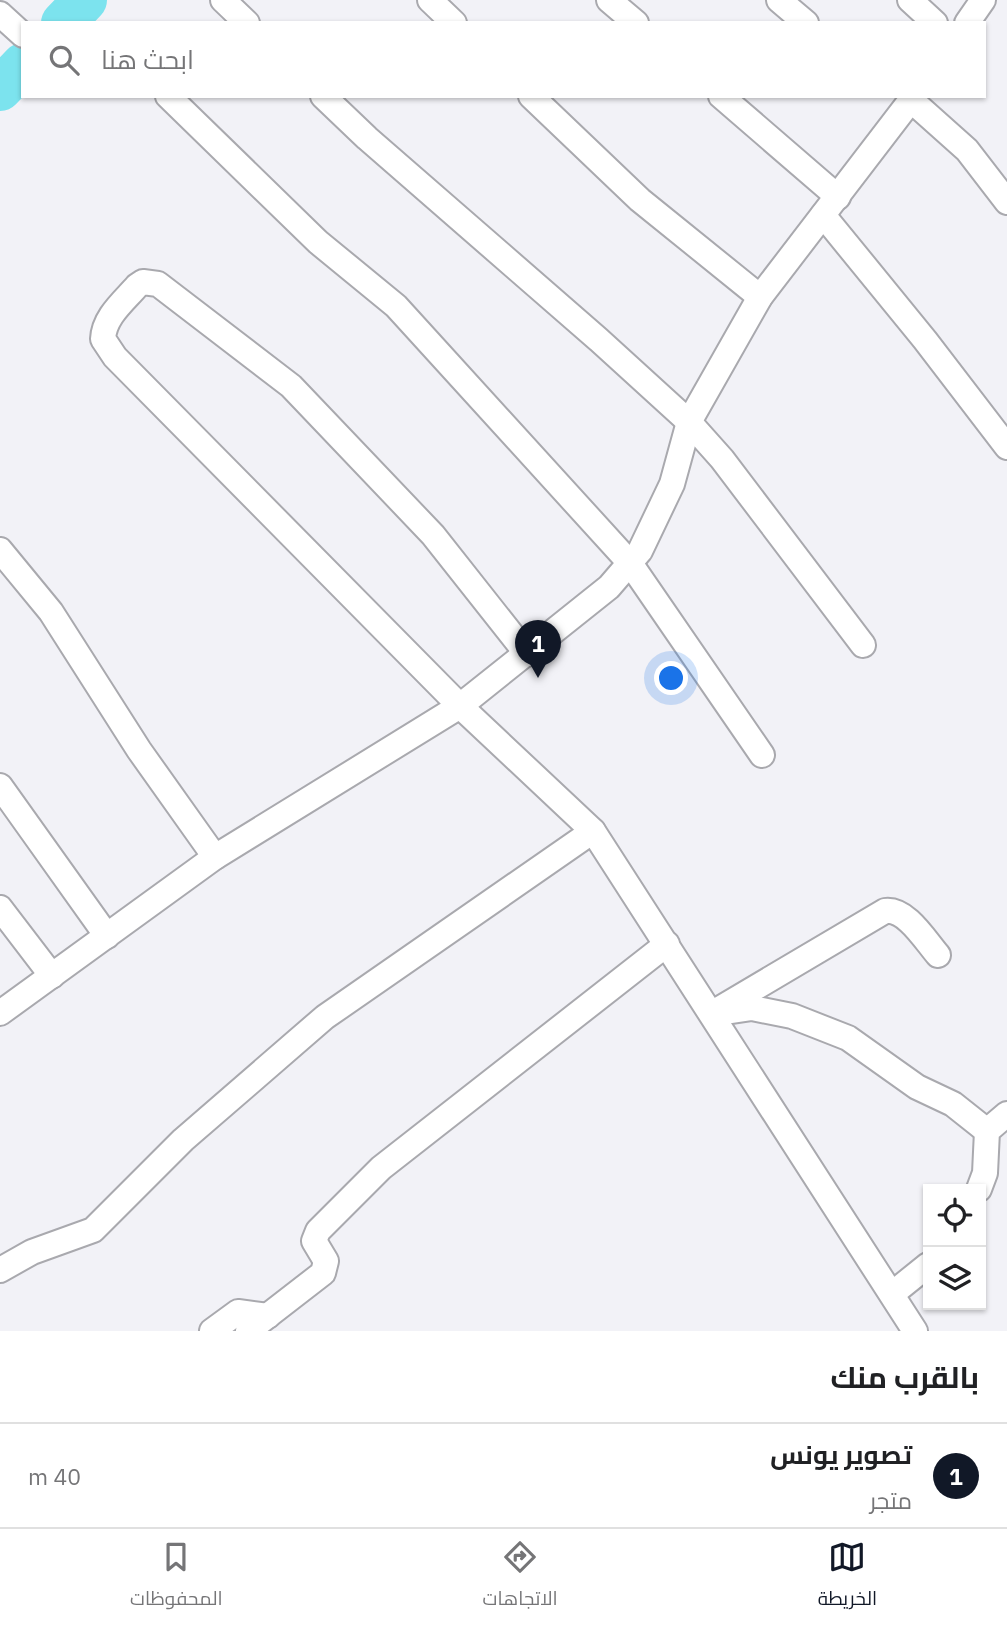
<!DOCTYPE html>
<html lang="ar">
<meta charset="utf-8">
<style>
body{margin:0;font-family:"IBM Plex Sans",Cairo,sans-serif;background:#f6f6f6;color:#202124;direction:rtl}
.controls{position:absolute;right:21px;bottom:21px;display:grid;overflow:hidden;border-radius:0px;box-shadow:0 2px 5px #0004}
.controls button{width:63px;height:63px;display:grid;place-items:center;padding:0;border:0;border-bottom:2px solid #e0e0e0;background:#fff;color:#202124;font:35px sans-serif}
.you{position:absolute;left:672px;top:679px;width:24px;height:24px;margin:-18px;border:5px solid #fff;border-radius:50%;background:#1a73e8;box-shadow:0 0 0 10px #1a73e833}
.badge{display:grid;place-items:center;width:46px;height:46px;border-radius:50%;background:#111827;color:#fff;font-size:23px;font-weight:700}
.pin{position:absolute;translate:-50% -58px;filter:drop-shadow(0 2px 4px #0008)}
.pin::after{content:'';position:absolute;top:37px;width:24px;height:21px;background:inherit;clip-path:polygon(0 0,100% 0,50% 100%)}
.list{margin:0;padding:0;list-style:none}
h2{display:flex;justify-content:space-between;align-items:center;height:91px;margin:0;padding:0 28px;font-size:30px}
h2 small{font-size:23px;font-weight:400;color:#757577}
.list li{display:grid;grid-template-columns:46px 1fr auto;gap:21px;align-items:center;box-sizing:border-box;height:105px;padding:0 28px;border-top:2px solid #e0e0e0}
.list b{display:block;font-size:26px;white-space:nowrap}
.list p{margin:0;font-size:23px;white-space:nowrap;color:#757577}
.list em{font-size:23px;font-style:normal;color:#757577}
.icon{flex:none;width:38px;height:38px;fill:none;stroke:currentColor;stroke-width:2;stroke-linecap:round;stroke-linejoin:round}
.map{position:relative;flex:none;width:1007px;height:1331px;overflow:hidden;direction:ltr}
.search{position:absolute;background:#fff;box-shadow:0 2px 5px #0004;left:21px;right:21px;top:21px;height:77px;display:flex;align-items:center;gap:18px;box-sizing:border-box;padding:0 24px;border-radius:0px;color:#757577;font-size:26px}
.sheet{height:196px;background:#fff}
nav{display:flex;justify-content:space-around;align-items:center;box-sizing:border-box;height:98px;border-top:2px solid #e0e0e0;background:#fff;font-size:19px;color:#757577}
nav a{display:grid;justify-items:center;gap:4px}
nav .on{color:#111827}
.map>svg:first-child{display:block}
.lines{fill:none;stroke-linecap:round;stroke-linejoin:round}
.river{stroke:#7ce3ee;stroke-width:44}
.street-casing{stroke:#a9a9ae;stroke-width:28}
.street{stroke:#fff;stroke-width:24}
</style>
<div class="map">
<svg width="1007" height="1331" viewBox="0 0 1007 1331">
<rect width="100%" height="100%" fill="#f2f2f7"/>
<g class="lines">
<g class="river">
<path d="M63 23 85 0"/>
<path d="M0 89 23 65"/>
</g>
<g class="street-casing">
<g id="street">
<path d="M223 0 247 23"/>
<path d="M430 0 454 23"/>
<path d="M609 0 636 23"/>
<path d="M779 0 806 23"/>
<path d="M910 0 935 23"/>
<path d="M0 14 23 35"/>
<path d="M967 23 983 0"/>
<path d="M168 96 318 242 396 306 630 563 762 755"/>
<path d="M323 96 367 138 599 340 689 422 722 459 863 645"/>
<path d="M531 96 640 200 760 297"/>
<path d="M721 96 838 197"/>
<path d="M911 100 967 150 1007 202"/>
<path d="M823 215 925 340 1007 447"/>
<path d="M0 550 51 612 139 750 215 857"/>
<path d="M527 654 433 535 291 386 158 284 143 282 137 286C123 302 104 317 103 339L115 357 460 706 593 831 915 1331"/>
<path d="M0 786 107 936"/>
<path d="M0 908 52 976"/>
<path d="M721 1008 885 911C906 908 925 940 938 955"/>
<path d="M0 1013 215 857 460 706 609 587 640 551 672 484 689 422 760 297 914 96"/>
<path d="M712 1014 752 1008 792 1016 848 1038 917 1087 953 1104 987 1131"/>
<path d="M979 1189 985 1173 987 1131 1007 1114"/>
<path d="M0 1270 32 1252 93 1230 183 1140 325 1017 593 831"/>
<path d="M892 1294 928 1265"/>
<path d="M212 1331 238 1312 268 1316"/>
<path d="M248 1331 323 1273 326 1261 314 1241 318 1231 381 1168 667 944"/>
</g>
</g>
<use href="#street" class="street"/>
</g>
</svg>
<div class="controls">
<button><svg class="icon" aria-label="locate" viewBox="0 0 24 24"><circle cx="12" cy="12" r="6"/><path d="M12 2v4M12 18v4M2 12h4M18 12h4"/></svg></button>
<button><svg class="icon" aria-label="layers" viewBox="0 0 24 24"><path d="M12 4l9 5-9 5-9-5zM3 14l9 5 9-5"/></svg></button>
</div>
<div class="you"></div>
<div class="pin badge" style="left:538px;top:678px">1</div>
<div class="search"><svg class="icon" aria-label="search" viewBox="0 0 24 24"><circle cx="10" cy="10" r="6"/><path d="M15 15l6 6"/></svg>ابحث هنا</div>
</div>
<section class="sheet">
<h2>بالقرب منك<small></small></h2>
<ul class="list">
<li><span class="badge">1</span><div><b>تصوير يونس</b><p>متجر</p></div><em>40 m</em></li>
</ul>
</section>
<nav>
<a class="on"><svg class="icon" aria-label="map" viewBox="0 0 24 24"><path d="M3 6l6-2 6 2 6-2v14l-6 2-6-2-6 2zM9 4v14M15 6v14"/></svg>الخريطة</a>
<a><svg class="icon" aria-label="directions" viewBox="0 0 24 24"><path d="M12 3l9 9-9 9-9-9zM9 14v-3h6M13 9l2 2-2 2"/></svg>الاتجاهات</a>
<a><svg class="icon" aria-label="saved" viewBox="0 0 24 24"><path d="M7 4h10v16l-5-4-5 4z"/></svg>المحفوظات</a>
</nav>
